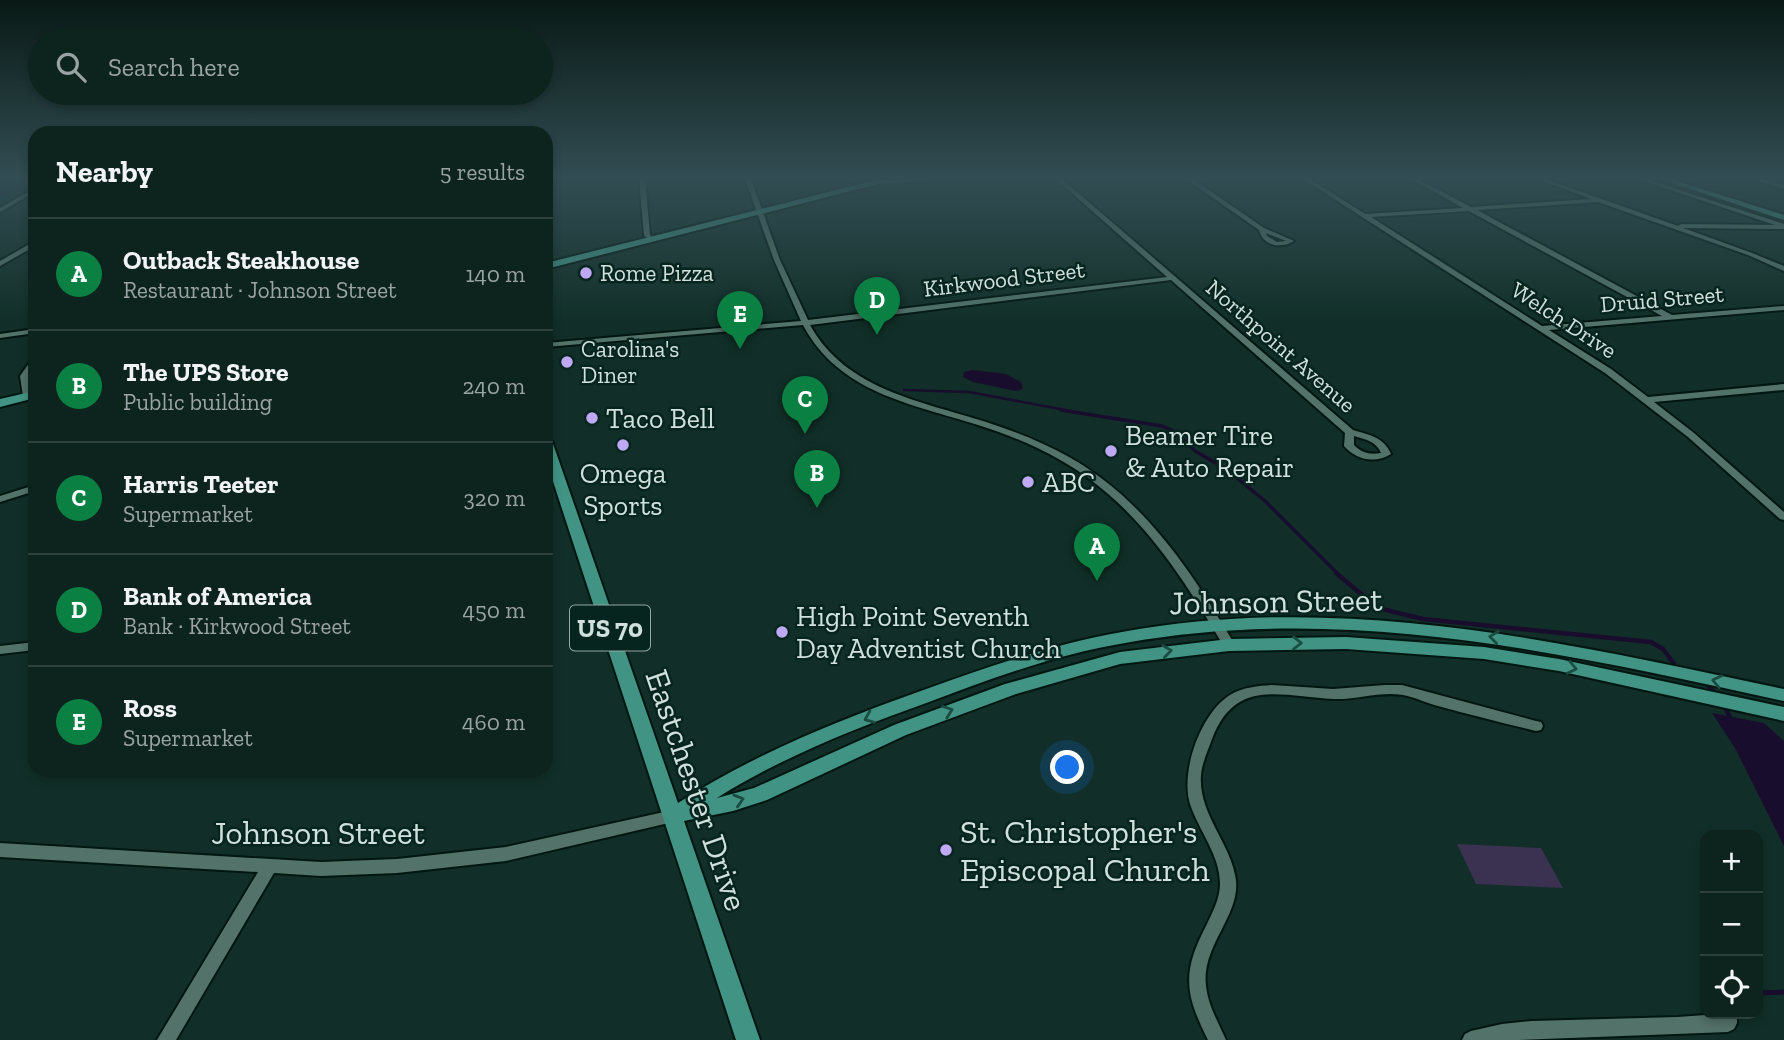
<!DOCTYPE html>
<meta charset="utf-8">
<style>
body{margin:0;font-family:"Zilla Slab",serif;background:#1b2f2b;color:#f1f3f6}
.controls{position:absolute;right:21px;bottom:21px;display:grid;overflow:hidden;border-radius:14px;box-shadow:0 4px 10px #0003}
.controls button{width:63px;height:63px;display:grid;place-items:center;padding:0;border:0;border-bottom:2px solid #2d403c;background:#0d231e;color:#f1f3f6;font:35px sans-serif}
.you{position:absolute;left:1068px;top:768px;width:24px;height:24px;margin:-18px;border:5px solid #fff;border-radius:50%;background:#1a73e8;box-shadow:0 0 0 10px #1a73e833}
.badge{display:grid;place-items:center;width:46px;height:46px;border-radius:50%;background:#0b8043;color:#fff;font-size:23px;font-weight:700}
.pin{position:absolute;translate:-50% -58px;filter:drop-shadow(0 2px 4px #0008)}
.pin::after{content:'';position:absolute;top:37px;width:24px;height:21px;background:inherit;clip-path:polygon(0 0,100% 0,50% 100%)}
.list{margin:0;padding:0;list-style:none}
h2{display:flex;justify-content:space-between;align-items:center;height:91px;margin:0;padding:0 28px;font-size:30px}
h2 small{font-size:23px;font-weight:400;color:#9aa4a4}
.list li{display:grid;grid-template-columns:46px 1fr auto;gap:21px;align-items:center;box-sizing:border-box;height:112px;padding:0 28px;border-top:2px solid #2d403c}
.list b{display:block;font-size:26px;white-space:nowrap}
.list p{margin:0;font-size:23px;white-space:nowrap;color:#9aa4a4}
.list em{font-size:23px;font-style:normal;color:#9aa4a4}
.icon{flex:none;width:38px;height:38px;fill:none;stroke:currentColor;stroke-width:2;stroke-linecap:round;stroke-linejoin:round}
.map{position:relative;flex:none;width:1784px;height:1040px;overflow:hidden}
.search{position:absolute;background:#0d231e;box-shadow:0 4px 10px #0003;left:28px;top:28px;width:525px;height:77px;display:flex;align-items:center;gap:18px;box-sizing:border-box;padding:0 24px;border-radius:38px;color:#9aa4a4;font-size:26px}
.panel{position:absolute;background:#0d231e;box-shadow:0 4px 10px #0003;left:28px;top:126px;width:525px;height:651px;border-radius:21px}
.map>svg:first-child{display:block}
.green{fill:#3b3150}
.water{fill:#190d2d}
.lines{fill:none;stroke-linecap:round;stroke-linejoin:round}
.stream-far4{stroke:#190d2d;stroke-width:2}
.stream-far3{stroke:#190d2d;stroke-width:2.5}
.stream-far2{stroke:#190d2d;stroke-width:3.5}
.stream-far1{stroke:#190d2d;stroke-width:4.5}
.stream{stroke:#190d2d;stroke-width:5}
.minor-casing{stroke:#001711;stroke-width:4}
.major-casing{stroke:#001711;stroke-width:4}
.minor{fill:#53726a;fill-rule:evenodd}
.major{fill:#419484;fill-rule:evenodd}
.oneway{stroke:#1b4c42}
.poi-dot{fill:#bfa9f4;stroke:#07251f;stroke-width:2.5}
.labels{text-anchor:middle;dominant-baseline:central;stroke-width:5;stroke-linejoin:round;paint-order:stroke}
.far-poi-label{font-size:23px;fill:#d0e0dc;stroke:#07251f;text-anchor:start}
.far-street-label{font-size:23px;fill:#d0e0dc;stroke:#07251f}
.shield{fill:#07251f;stroke:#94a8a3;stroke-width:2}
.shield-label{font-size:26px;font-weight:bold;fill:#d0e0dc}
.poi-label{font-size:28px;fill:#d0e0dc;stroke:#07251f;text-anchor:start}
.near-street-label{font-size:33px;fill:#d0e0dc;stroke:#07251f}
.near-poi-label{font-size:33px;fill:#d0e0dc;stroke:#07251f;text-anchor:start}
</style>
<div class="map">
<svg width="1784" height="1040" viewBox="0 0 1784 1040">
<rect width="100%" height="100%" fill="#112f28"/>
<path class="green" d="M1457 844 1541 848 1563 888 1476 884Z"/>
<g class="water">
<path d="M972 370 1006 374 1021 382 1023 389 1016 391 973 382 963 377 964 372Z"/>
<path d="M1712 713 1764 723 1784 741V846L1735 748Z"/>
</g>
<g class="lines">
<path class="stream-far4" d="M0 195 35 179"/>
<path class="stream-far3" d="M904 390 969 392 1071 411"/>
<path class="stream-far2" d="M1061 410 1162 426 1174 431 1195 451 1226 469 1265 501 1338 574"/>
<g class="stream-far1">
<path d="M1336 573 1378 608 1423 619 1651 642 1663 649 1677 668"/>
<path d="M1706 683 1717 695"/>
<path d="M1723 704 1731 719"/>
</g>
<path class="stream" d="M1758 993 1784 992"/>
<g class="minor-casing">
<g id="minor">
<path d="M639 179H645L650 235 654 240 651 242 644 235Z"/>
<path d="M745 179H751L780 260 808 320 1167 277 1056 179H1062L1353 430C1369 435 1384 437 1391 454 1375 464 1356 460 1344 446L1345 433 1171 280 810 325C846 390 921 401 986 422 1014 431 1042 442 1069 457 1144 499 1192 572 1235 645L1233 648H1225C1182 576 1137 504 1062 461 1036 446 1007 434 978 425 912 404 839 393 803 325L546 347V343L801 321 774 260ZM1354 436C1365 439 1377 442 1381 453 1370 455 1362 453 1354 445Z"/>
<path d="M1186 179H1193L1264 228 1294 241C1281 249 1263 246 1259 230ZM1266 233 1286 241 1277 242 1267 236Z"/>
<path d="M1303 179H1310L1365 214 1463 208 1411 179H1418L1471 207 1592 199 1537 179H1545L1678 226 1681 224 1775 225 1638 179H1646L1784 224V229L1683 228 1752 253 1784 266V271L1748 255 1598 202 1477 210 1672 315 1784 306V310L1549 330 1611 369 1648 397 1784 384V390L1654 402 1694 433 1784 512V520L1780 519 1688 437 1605 373ZM1469 211 1662 316 1542 326 1371 217Z"/>
<path d="M1753 179H1762L1784 185V189Z"/>
<path d="M35 188V192L0 212V208Z"/>
<path d="M35 241V246L0 266V261Z"/>
<path d="M35 329V333L0 338V334Z"/>
<path d="M32 359H35V367L28 376 31 396 27 399 23 396 20 376Z"/>
<path d="M35 485V491L0 502V496Z"/>
<path d="M35 642V650L0 654V646Z"/>
<path d="M1272 685 1333 689 1385 685H1402L1536 721 1541 722 1543 726 1541 730 1536 731C1503 723 1471 715 1438 706 1426 703 1415 697 1403 695 1380 691 1357 700 1334 699 1281 697 1236 677 1212 739 1208 750 1202 763 1201 775 1198 814 1231 843 1236 880 1240 916 1201 946 1206 986 1208 1005 1218 1022 1226 1040H1208C1184 992 1182 972 1207 924 1213 911 1220 898 1220 884 1220 855 1199 831 1190 804 1180 771 1201 713 1230 695 1243 687 1258 686 1272 685Z"/>
<path d="M673 810 678 812 680 816 678 820 673 822 506 861 397 873 321 876 274 873 176 1040H157L258 872 0 857V843L321 862 397 859 506 847Z"/>
<path d="M1719 1014H1737V1023L1734 1029 1728 1032 1518 1040H1462L1465 1034 1471 1031 1502 1024 1532 1021 1678 1017Z"/>
</g>
</g>
<g class="major-casing">
<g id="major">
<path d="M546 179H554L550 204 546 206Z"/>
<path d="M880 179H928L924 181 878 184 546 269V263Z"/>
<path d="M1660 179H1671L1784 215V220Z"/>
<path d="M35 391V398L0 407V399Z"/>
<path d="M546 437 552 441 678 803C753 755 834 722 918 692 985 668 1052 644 1122 632 1345 591 1567 643 1784 689V701C1567 654 1348 603 1125 643 1058 654 992 678 929 702 856 728 782 757 717 798L754 788 894 725 1005 684 1120 652 1229 639 1346 637 1484 647 1559 659 1784 707V721L1559 671 1484 659 1346 649 1229 651 1120 664 1016 694 906 735 767 800 733 811 684 821 760 1040H736L546 460Z"/>
</g>
</g>
<use href="#minor" class="minor"/>
<use href="#major" class="major"/>
</g>
<defs><path id="oneway-chevron" d="M-2-3.5L2.5 0L-2 3.5" fill="none" stroke-width="1.6" stroke-linecap="round" stroke-linejoin="round" transform="scale(1.75)"/></defs>
<g class="oneway">
<use href="#oneway-chevron" transform="translate(1494 637) rotate(-172)"/>
<use href="#oneway-chevron" transform="translate(1297 643)"/>
<use href="#oneway-chevron" transform="translate(1167 651) rotate(-8)"/>
<use href="#oneway-chevron" transform="translate(1572 668) rotate(12)"/>
<use href="#oneway-chevron" transform="translate(1717 681) rotate(-168)"/>
<use href="#oneway-chevron" transform="translate(948 711) rotate(-20)"/>
<use href="#oneway-chevron" transform="translate(869 718) rotate(158)"/>
<use href="#oneway-chevron" transform="translate(739 800) rotate(-17)"/>
</g>
<linearGradient id="sky" x2="0" y2="1"><stop stop-color="#091a16"/><stop offset="0.55" stop-color="#324d53"/><stop offset="1" stop-color="#324d53" stop-opacity="0"/></linearGradient>
<rect width="1784" height="324" fill="url(#sky)"/>
<g class="poi-dot">
<circle cx="586" cy="273" r="7"/>
<circle cx="567" cy="362" r="7"/>
<circle cx="592" cy="418" r="7"/>
<circle cx="623" cy="445" r="7"/>
<circle cx="1111" cy="451" r="7"/>
<circle cx="1028" cy="482" r="7"/>
<circle cx="782" cy="632" r="7"/>
<circle cx="946" cy="850" r="7"/>
</g>
<g class="labels">
<g class="far-poi-label">
<text x="600" y="273">Rome Pizza</text>
<text x="581" y="349">Carolina's<tspan x="581" dy="26">Diner</tspan></text>
</g>
<g class="far-street-label">
<text transform="translate(1004 279) rotate(-7)">Kirkwood Street</text>
<text transform="translate(1662 299) rotate(-5)">Druid Street</text>
<text transform="translate(1564 320) rotate(33)">Welch Drive</text>
<text transform="translate(1281 346) rotate(41)">Northpoint Avenue</text>
</g>
<rect class="shield" x="570" y="605.5" width="80" height="45" rx="5"/>
<g class="shield-label">
<text x="610" y="628">US 70</text>
</g>
<g class="poi-label">
<text x="606" y="418">Taco Bell</text>
<text x="1125" y="435">Beamer Tire<tspan x="1125" dy="32">&amp; Auto Repair</tspan></text>
<text x="623" y="473" text-anchor="middle">Omega<tspan x="623" dy="32">Sports</tspan></text>
<text x="1042" y="482">ABC</text>
<text x="796" y="616">High Point Seventh<tspan x="796" dy="32">Day Adventist Church</tspan></text>
</g>
<g class="near-street-label">
<text transform="translate(1276 601) rotate(-1)">Johnson Street</text>
<text transform="translate(697 790) rotate(71)">Eastchester Drive</text>
<text x="318" y="832">Johnson Street</text>
</g>
<g class="near-poi-label">
<text x="960" y="831">St. Christopher's<tspan x="960" dy="38">Episcopal Church</tspan></text>
</g>
</g>
</svg>
<div class="controls">
<button>+</button>
<button>−</button>
<button><svg class="icon" aria-label="locate" viewBox="0 0 24 24"><circle cx="12" cy="12" r="6"/><path d="M12 2v4M12 18v4M2 12h4M18 12h4"/></svg></button>
</div>
<div class="you"></div>
<div class="pin badge" style="left:1097px;top:581px">A</div>
<div class="pin badge" style="left:817px;top:508px">B</div>
<div class="pin badge" style="left:805px;top:434px">C</div>
<div class="pin badge" style="left:877px;top:335px">D</div>
<div class="pin badge" style="left:740px;top:349px">E</div>
<div class="search"><svg class="icon" aria-label="search" viewBox="0 0 24 24"><circle cx="10" cy="10" r="6"/><path d="M15 15l6 6"/></svg>Search here</div>
<section class="panel">
<h2>Nearby<small>5 results</small></h2>
<ul class="list">
<li><span class="badge">A</span><div><b>Outback Steakhouse</b><p>Restaurant · Johnson Street</p></div><em>140 m</em></li>
<li><span class="badge">B</span><div><b>The UPS Store</b><p>Public building</p></div><em>240 m</em></li>
<li><span class="badge">C</span><div><b>Harris Teeter</b><p>Supermarket</p></div><em>320 m</em></li>
<li><span class="badge">D</span><div><b>Bank of America</b><p>Bank · Kirkwood Street</p></div><em>450 m</em></li>
<li><span class="badge">E</span><div><b>Ross</b><p>Supermarket</p></div><em>460 m</em></li>
</ul>
</section>
</div>
